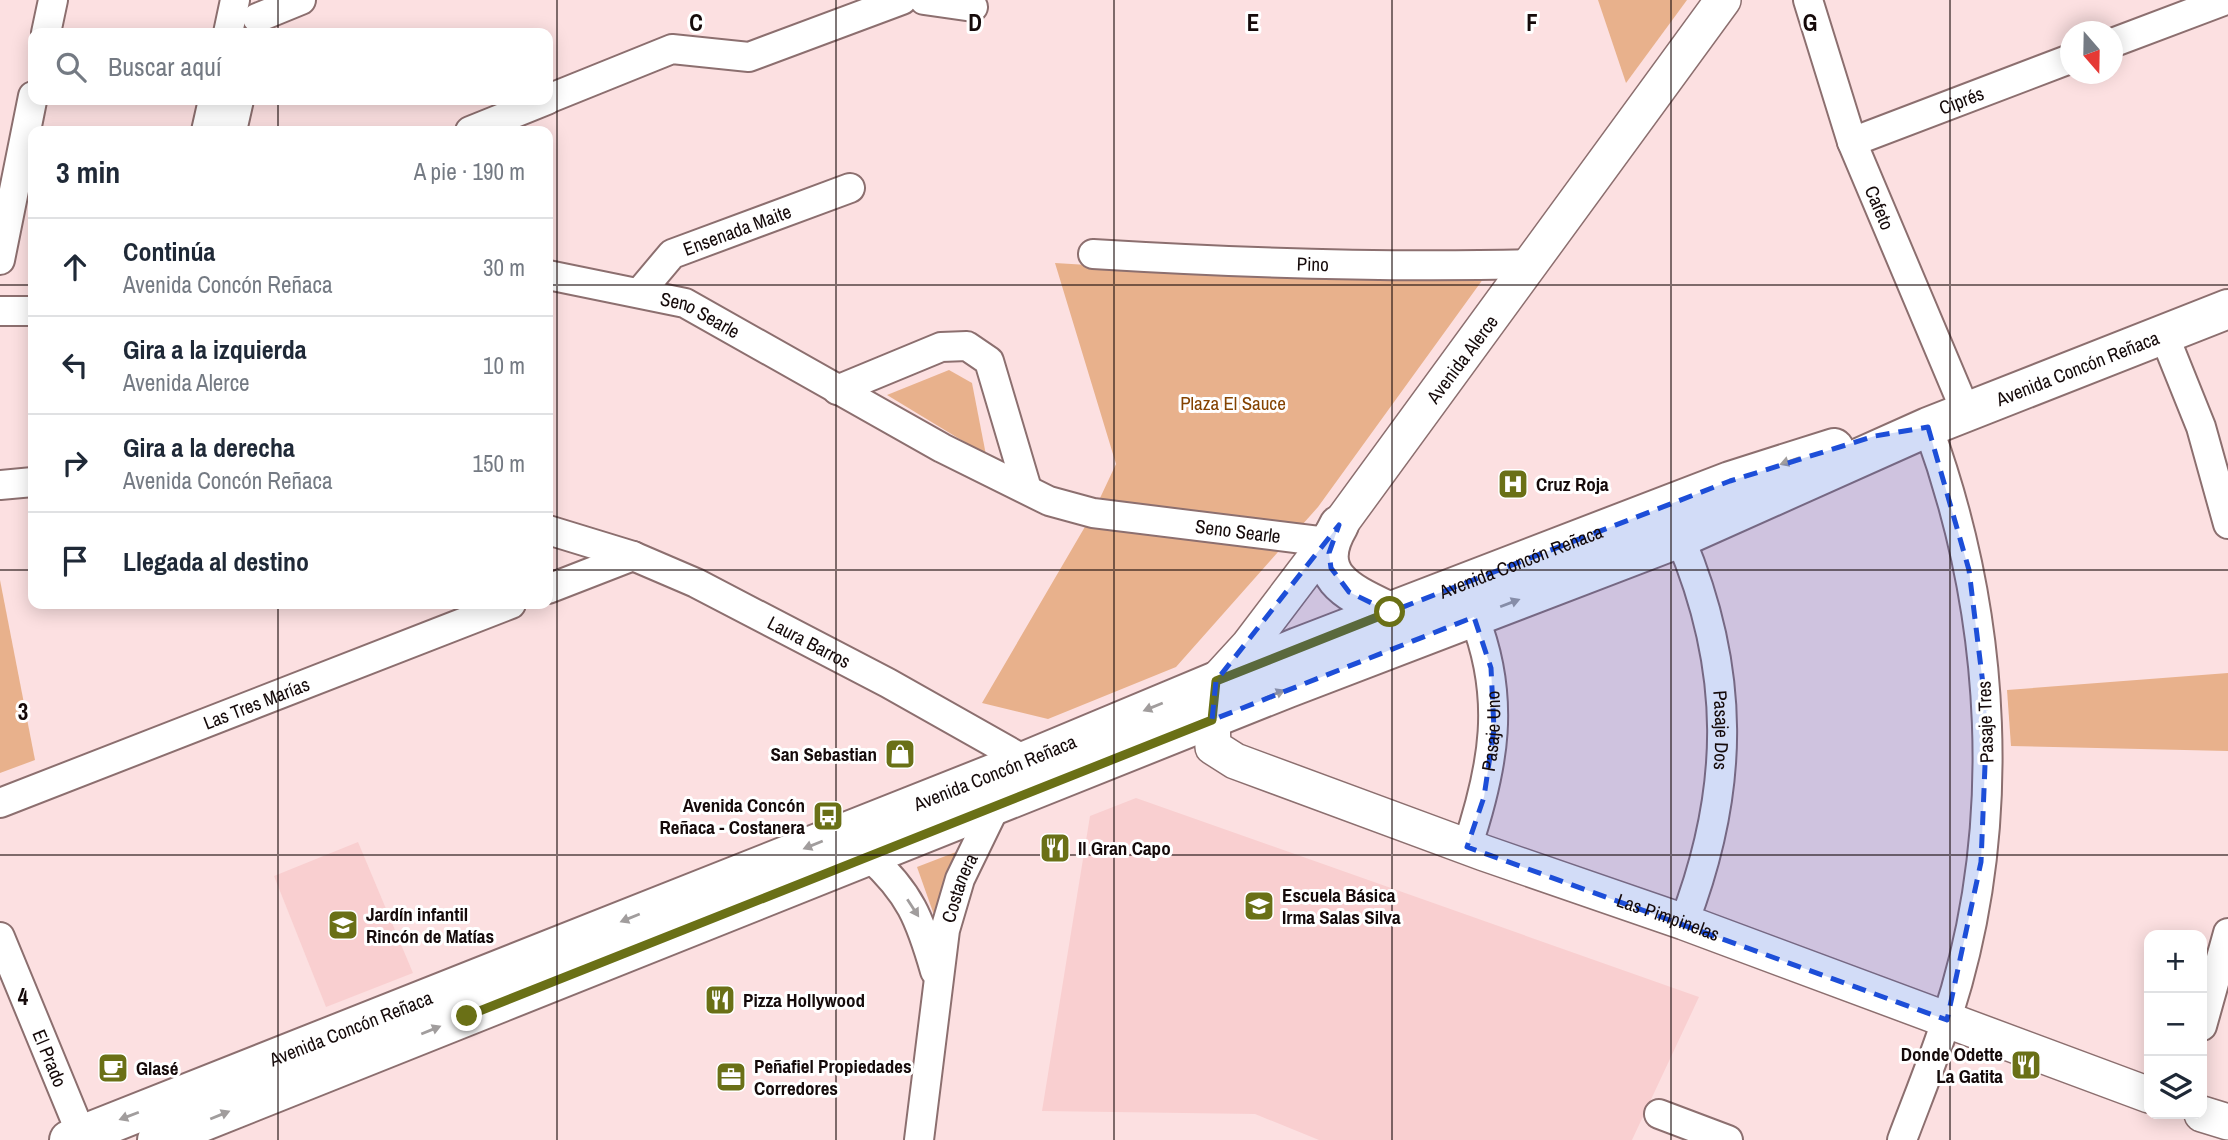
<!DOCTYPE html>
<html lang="es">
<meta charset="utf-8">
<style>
body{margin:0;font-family:"Archivo Narrow",sans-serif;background:#f6f6f7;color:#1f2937}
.controls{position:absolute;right:21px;bottom:21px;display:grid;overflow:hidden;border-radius:14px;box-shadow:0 4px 18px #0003}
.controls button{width:63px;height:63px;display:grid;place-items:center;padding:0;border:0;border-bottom:2px solid #e0e1e3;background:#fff;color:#1f2937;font:35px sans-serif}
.compass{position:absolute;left:2060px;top:21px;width:63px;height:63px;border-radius:50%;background:#fff;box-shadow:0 4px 18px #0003;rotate:160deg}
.stop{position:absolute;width:21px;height:21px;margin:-16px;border:5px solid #6a7016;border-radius:50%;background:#fff}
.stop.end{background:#6a7016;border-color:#fff;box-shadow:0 2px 7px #0008}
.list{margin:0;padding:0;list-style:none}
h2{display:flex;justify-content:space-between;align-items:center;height:91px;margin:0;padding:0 28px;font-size:30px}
h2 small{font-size:23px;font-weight:400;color:#747a83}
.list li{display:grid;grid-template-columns:46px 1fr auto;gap:21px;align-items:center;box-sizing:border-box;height:98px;padding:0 28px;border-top:2px solid #e0e1e3}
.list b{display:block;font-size:26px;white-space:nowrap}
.list p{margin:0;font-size:23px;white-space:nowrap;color:#747a83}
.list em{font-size:23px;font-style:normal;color:#747a83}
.icon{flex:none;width:38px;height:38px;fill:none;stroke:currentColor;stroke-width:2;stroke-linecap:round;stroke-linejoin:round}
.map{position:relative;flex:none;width:2228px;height:1140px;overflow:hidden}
.search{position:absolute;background:#fff;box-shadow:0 4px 18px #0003;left:28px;top:28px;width:525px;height:77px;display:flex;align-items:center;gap:18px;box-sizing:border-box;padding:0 24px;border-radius:14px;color:#747a83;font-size:26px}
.panel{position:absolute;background:#fff;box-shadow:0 4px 18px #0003;left:28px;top:126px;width:525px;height:483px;border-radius:14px}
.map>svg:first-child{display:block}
.built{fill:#f9cfd0}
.green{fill:#e8b18c}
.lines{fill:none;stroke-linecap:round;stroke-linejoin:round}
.minor-casing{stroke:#8c6f6f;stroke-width:32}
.tertiary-casing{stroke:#8c6f6f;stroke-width:38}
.primary-casing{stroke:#8c6f6f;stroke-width:42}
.minor{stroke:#fff;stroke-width:28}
.tertiary{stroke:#fff;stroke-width:35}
.primary{stroke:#fff;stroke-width:38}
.oneway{fill:#a19d9d}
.route{stroke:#6a7016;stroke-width:9}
.marked{fill:#1d4ed8;fill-opacity:0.2;stroke:#1d4ed8;stroke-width:5;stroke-dasharray:14 9;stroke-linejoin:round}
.grid{fill:none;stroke:#150a0a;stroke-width:2;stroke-opacity:0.55}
.labels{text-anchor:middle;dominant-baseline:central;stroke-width:6;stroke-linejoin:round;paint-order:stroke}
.street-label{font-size:19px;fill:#150a0a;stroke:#fff}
.park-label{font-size:19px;fill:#844200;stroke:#fff}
.poi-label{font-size:19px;font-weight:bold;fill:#150a0a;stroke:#fff;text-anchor:start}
.grid-label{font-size:23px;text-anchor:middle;font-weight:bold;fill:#150a0a;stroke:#fff;stroke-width:6;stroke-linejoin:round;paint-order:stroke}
</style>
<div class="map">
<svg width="2228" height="1140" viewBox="0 0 2228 1140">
<rect width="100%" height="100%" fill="#fce0e1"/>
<g class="built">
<path d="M1136 798 1699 997 1632 1140H1319L1255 1114 1042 1111 1090 816Z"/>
<path d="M358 842 413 973 326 1007 274 876Z"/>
</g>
<g class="green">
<path d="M1598 0H1687L1626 83Z"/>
<path d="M1055 263 1268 276 1486 275 1318 507 1176 667 1048 719 982 703 1093 513 1116 464Z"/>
<path d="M949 370 972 383 986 455 887 395Z"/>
<path d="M0 580 35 760 0 773Z"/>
<path d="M2228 673V751L2011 746 2007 690Z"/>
<path d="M956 852 934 915 917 867Z"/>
</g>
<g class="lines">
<g class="minor-casing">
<g id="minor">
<path d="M924 0 973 7"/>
<path id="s1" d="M1808 0 1852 142 1966 412"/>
<path d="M257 18 301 0"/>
<path d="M46 33 53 0"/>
<path d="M228 33 235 0"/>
<path d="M2112 43 2226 0"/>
<path d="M548 99 672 49 749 57 902 0"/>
<path d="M206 131 213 100"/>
<path d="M232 131 239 100"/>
<path d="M470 131 547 100"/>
<path id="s2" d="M1852 142 2070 59"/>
<path id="s3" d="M1093 254C1240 263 1386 268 1533 264"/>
<path d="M0 260 33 96"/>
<path id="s4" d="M548 275 685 303 942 448 1049 501 1093 513 1327 542"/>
<path id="s5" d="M640 292 672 254 850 188"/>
<path d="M0 311H33"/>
<path d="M2164 335 2201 427 2228 524"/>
<path d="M837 390 941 347 967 346 989 361 1027 489"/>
<path d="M0 485 33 482"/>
<path id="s6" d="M548 530 633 556 696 583 888 683 1035 766"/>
<path id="s7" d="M1680 538C1736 670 1735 789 1684 922"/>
<path d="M548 589 633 556"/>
<path id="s8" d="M0 803 511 604"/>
<path id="s9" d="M1467 847C1494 766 1506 698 1474 617"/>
<path d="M869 856C910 893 920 919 935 971"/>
<path id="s10" d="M0 937 75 1119 80 1140"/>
<path d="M2202 1026 2228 933"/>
<path d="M1659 1114 1728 1140"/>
<path id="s11" d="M919 1140 945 930 960 879 996 805"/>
<path d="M1902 1140C1917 1100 1933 1061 1946 1021 2010 828 1997 616 1928 427"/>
</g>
</g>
<g class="tertiary-casing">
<g id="tertiary">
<path id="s12" d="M1723 0 1327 542 1249 645 1216 681 1212 720 1213 747 1235 761 1484 853 1684 922 2149 1095"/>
<path d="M2202 1114 2228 1122"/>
</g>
</g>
<g class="primary-casing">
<g id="primary">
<path d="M1339 525C1309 576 1350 593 1390 612"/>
<path id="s13" d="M69 1140 1025 761 1298 647 1730 481 1834 448"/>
<path id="s14" d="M157 1140 1288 688 1680 538 1928 427 2228 309"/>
</g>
</g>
<use href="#minor" class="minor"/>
<use href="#tertiary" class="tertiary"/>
<use href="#primary" class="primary"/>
</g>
<defs><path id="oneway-solid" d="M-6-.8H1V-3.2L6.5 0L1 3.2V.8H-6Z" transform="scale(1.75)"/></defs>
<g class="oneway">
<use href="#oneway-solid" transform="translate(1790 461) rotate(161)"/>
<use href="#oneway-solid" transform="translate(1510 603) rotate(-21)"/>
<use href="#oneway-solid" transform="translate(1275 694) rotate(-22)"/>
<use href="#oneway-solid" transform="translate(1153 707) rotate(158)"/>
<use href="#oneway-solid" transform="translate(813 845) rotate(158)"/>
<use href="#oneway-solid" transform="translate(913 908) rotate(57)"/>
<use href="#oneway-solid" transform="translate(630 918) rotate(158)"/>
<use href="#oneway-solid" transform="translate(431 1030) rotate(-22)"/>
<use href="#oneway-solid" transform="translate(220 1115) rotate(-22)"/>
<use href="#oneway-solid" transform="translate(129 1116) rotate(159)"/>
</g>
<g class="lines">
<path class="route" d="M467 1016 1212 720 1216 681 1390 612"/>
</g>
<path class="marked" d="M1928 427 1969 570 1987 717 1981 862 1947 1020 1467 847 1484 797 1494 729 1491 668 1474 617 1212 720 1216 681 1339 525 1329 553 1331 568 1349 592 1390 612 1730 481 1875 436Z"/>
<path class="grid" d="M278 0V33M557 0V1140M836 0V1140M1114 0V1140M1392 0V1140M1671 0V1140M1950 0V1140M278 100V131M0 285H33M548 285H2228M0 570H33M548 570H2228M278 604V1140M0 855H2228"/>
<defs>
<g id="hospital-square" transform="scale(1.575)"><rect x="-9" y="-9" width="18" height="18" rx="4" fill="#6a7016" stroke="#fff"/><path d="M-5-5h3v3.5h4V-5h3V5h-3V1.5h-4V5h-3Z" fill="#fff"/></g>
<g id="shop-square" transform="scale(1.575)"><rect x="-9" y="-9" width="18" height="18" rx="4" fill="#6a7016" stroke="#fff"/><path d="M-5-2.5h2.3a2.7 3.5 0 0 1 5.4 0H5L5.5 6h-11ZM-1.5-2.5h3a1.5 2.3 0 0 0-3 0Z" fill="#fff"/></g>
<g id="bus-square" transform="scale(1.575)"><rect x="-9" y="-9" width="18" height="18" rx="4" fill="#6a7016" stroke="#fff"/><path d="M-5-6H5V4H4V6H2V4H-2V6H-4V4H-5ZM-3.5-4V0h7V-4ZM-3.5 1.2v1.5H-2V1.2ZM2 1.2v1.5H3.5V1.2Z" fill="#fff"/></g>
<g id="restaurant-square" transform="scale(1.575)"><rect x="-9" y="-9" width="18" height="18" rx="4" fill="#6a7016" stroke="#fff"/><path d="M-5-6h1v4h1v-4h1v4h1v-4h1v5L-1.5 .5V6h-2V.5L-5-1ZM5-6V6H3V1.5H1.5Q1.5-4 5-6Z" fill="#fff"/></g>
<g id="school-square" transform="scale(1.575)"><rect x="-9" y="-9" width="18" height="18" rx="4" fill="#6a7016" stroke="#fff"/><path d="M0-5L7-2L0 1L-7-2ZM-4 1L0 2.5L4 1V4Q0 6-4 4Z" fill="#fff"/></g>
<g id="cafe-square" transform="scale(1.575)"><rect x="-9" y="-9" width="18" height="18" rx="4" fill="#6a7016" stroke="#fff"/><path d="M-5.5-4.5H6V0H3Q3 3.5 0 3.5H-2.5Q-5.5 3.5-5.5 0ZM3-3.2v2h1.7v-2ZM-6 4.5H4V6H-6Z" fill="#fff"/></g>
<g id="office-square" transform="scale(1.575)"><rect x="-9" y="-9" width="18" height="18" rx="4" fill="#6a7016" stroke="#fff"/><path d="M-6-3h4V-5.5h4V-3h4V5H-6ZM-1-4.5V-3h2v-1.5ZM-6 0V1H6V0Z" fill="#fff"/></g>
</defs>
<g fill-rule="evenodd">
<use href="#hospital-square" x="1513" y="484"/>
<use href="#shop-square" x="900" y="754"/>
<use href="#bus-square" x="828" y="816"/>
<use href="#restaurant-square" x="1055" y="848"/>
<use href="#school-square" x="1259" y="906"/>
<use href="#school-square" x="343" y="925"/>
<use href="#restaurant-square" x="720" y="1000"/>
<use href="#restaurant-square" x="2026" y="1065"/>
<use href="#cafe-square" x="113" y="1068"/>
<use href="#office-square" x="731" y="1077"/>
</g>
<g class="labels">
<g class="street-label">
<text stroke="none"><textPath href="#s2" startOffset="117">Ciprés</textPath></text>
<text stroke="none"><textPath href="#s1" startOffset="220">Cafeto</textPath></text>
<text stroke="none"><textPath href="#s5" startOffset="119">Ensenada Maite</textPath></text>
<text stroke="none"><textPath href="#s3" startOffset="220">Pino</textPath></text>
<text stroke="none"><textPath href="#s4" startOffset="158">Seno Searle</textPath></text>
<text transform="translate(1462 359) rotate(-53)">Avenida Alerce</text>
<text stroke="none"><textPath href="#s14" startOffset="2070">Avenida Concón Reñaca</textPath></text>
<text stroke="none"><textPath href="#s4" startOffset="746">Seno Searle</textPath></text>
<text stroke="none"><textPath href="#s13" startOffset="1563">Avenida Concón Reñaca</textPath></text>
<text stroke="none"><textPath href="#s6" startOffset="285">Laura Barros</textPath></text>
<text stroke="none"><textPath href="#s8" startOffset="275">Las Tres Marías</textPath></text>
<text transform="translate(1985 722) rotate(-92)">Pasaje Tres</text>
<text stroke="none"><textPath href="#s7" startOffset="198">Pasaje Dos</textPath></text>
<text stroke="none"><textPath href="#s9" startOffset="119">Pasaje Uno</textPath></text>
<text stroke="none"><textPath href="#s13" startOffset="996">Avenida Concón Reñaca</textPath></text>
<text stroke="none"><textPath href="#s11" startOffset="256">Costanera</textPath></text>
<text stroke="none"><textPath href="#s12" startOffset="1402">Las Pimpinelas</textPath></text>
<text stroke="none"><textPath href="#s13" startOffset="303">Avenida Concón Reñaca</textPath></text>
<text stroke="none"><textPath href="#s10" startOffset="131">El Prado</textPath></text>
</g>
<g class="park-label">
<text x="1233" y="403">Plaza El Sauce</text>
</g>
<g class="poi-label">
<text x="1536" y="484">Cruz Roja</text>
<text x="877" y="754" text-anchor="end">San Sebastian</text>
<text x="805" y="805" text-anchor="end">Avenida Concón<tspan x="805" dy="22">Reñaca - Costanera</tspan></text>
<text x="1078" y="848">Il Gran Capo</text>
<text x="1282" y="895">Escuela Básica<tspan x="1282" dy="22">Irma Salas Silva</tspan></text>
<text x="366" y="914">Jardín infantil<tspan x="366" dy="22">Rincón de Matías</tspan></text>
<text x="743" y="1000">Pizza Hollywood</text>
<text x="2003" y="1054" text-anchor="end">Donde Odette<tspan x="2003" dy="22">La Gatita</tspan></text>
<text x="754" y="1066">Peñafiel Propiedades<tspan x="754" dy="22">Corredores</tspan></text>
<text x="136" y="1068">Glasé</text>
</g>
</g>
<g class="grid-label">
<text x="696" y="31">C</text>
<text x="975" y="31">D</text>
<text x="1253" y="31">E</text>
<text x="1532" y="31">F</text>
<text x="1810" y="31">G</text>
<text x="23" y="720">3</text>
<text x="23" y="1005">4</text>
</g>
</svg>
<div class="controls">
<button>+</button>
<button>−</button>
<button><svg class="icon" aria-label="layers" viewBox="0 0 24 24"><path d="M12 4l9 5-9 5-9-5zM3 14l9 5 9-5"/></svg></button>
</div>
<svg class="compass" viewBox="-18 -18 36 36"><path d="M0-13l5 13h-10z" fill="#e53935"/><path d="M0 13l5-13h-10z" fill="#747a83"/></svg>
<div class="stop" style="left:1390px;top:612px"></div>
<div class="stop end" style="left:467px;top:1016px"></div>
<div class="search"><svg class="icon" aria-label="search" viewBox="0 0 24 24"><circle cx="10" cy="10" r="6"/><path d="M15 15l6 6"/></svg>Buscar aquí</div>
<section class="panel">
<h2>3 min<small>A pie · 190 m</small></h2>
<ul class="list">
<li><svg class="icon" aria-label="ahead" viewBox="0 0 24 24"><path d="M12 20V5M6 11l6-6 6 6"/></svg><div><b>Continúa</b><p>Avenida Concón Reñaca</p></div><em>30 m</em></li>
<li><svg class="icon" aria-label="left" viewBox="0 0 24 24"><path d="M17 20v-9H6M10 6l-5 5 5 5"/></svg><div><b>Gira a la izquierda</b><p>Avenida Alerce</p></div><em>10 m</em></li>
<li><svg class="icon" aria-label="right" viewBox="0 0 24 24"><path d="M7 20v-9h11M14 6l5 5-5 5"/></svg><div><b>Gira a la derecha</b><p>Avenida Concón Reñaca</p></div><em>150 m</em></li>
<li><svg class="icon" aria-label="arrive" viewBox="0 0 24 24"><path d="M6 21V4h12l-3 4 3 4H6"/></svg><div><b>Llegada al destino</b></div></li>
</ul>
</section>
</div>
